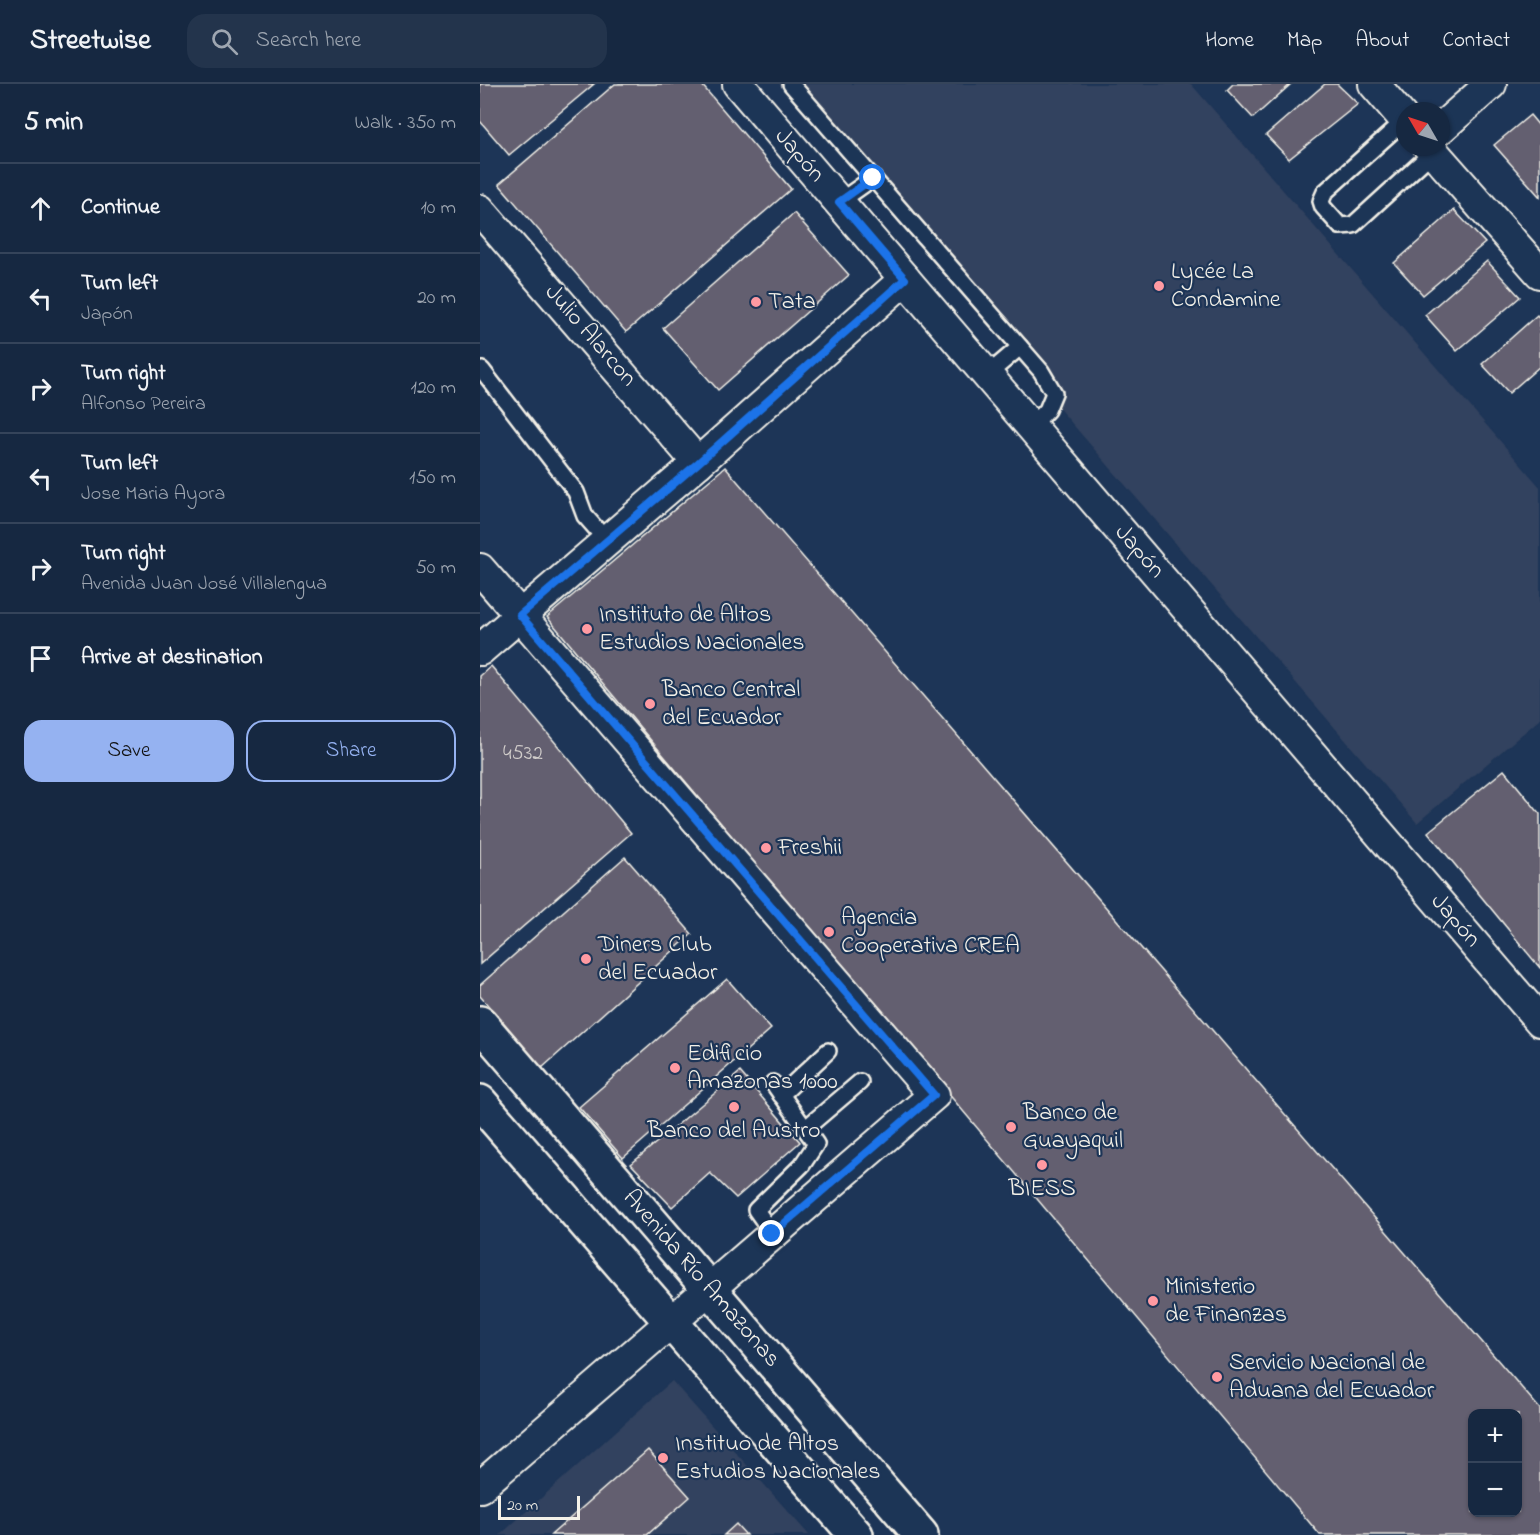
<!DOCTYPE html>
<meta charset="utf-8">
<style>
body{margin:0;font-family:"Indie Flower",sans-serif;background:#23344c;color:#f1f3f6}
.controls{position:absolute;right:18px;bottom:18px;display:grid;overflow:hidden;border-radius:12px;box-shadow:0 2px 4px #0004}
.controls button{width:54px;height:54px;display:grid;place-items:center;padding:0;border:0;border-bottom:2px solid #35445a;background:#162841;color:#f1f3f6;font:30px sans-serif}
.compass{position:absolute;left:916px;top:18px;width:54px;height:54px;border-radius:50%;background:#162841;box-shadow:0 2px 4px #0004;rotate:309deg}
.scale{position:absolute;left:18px;bottom:15px;width:82px;box-sizing:border-box;padding-left:6px;border:3px solid #f4f1e8;border-top:0;font-size:16px;line-height:21px;white-space:nowrap;color:#f4f1e8;-webkit-text-stroke:4px #1d3557;paint-order:stroke}
.stop{position:absolute;width:18px;height:18px;margin:-14px;border:4px solid #1a73e8;border-radius:50%;background:#fff}
.stop.end{background:#1a73e8;border-color:#fff;box-shadow:0 2px 6px #0008}
.list{margin:0;padding:0;list-style:none}
h2{display:flex;justify-content:space-between;align-items:center;height:78px;margin:0;padding:0 24px;font-size:26px}
h2 small{font-size:20px;font-weight:400;color:#9ea6b1}
.list li{display:grid;grid-template-columns:39px 1fr auto;gap:18px;align-items:center;box-sizing:border-box;height:90px;padding:0 24px;border-top:2px solid #35445a}
.list b{display:block;font-size:22px;white-space:nowrap}
.list p{margin:0;font-size:20px;white-space:nowrap;color:#9ea6b1}
.list em{font-size:20px;font-style:normal;color:#9ea6b1}
.actions{display:flex;gap:12px;padding:18px 24px}
.actions a{flex:1;padding:14px 0;border:2px solid #95b2f1;border-radius:18px;text-align:center;font-size:21px;color:#95b2f1}
.actions .main{background:#95b2f1;color:#111}
.icon{flex:none;width:33px;height:33px;fill:none;stroke:currentColor;stroke-width:2;stroke-linecap:round;stroke-linejoin:round}
.map{position:relative;flex:none;width:1060px;height:1451px;overflow:hidden}
header{display:flex;align-items:center;gap:36px;box-sizing:border-box;height:84px;padding:0 30px;background:#162841;border-bottom:2px solid #35445a}
header strong{font-size:28px}
nav{display:flex;gap:33px;margin-inline-start:auto;font-size:21px}
.search{width:420px;height:54px;background:#23344c;display:flex;align-items:center;gap:15px;box-sizing:border-box;padding:0 21px;border-radius:18px;color:#9ea6b1;font-size:22px}
main{display:flex}
aside{flex:1;background:#162841}
.map>svg:first-child{display:block}
.built{fill:#32425e}
.building{fill:#635f70;stroke:#f4f1e8;stroke-width:1.5;fill-rule:evenodd}
.lines{fill:none;stroke-linecap:round;stroke-linejoin:round}
.lane-casing{stroke:#f4f1e8;stroke-width:20}
.street-casing{stroke:#f4f1e8;stroke-width:34}
.secondary-casing{stroke:#f4f1e8;stroke-width:38}
.lane{stroke:#1d3557;stroke-width:15}
.street{stroke:#1d3557;stroke-width:30}
.secondary{stroke:#1d3557;stroke-width:33}
.route{stroke:#1a73e8;stroke-width:8}
.poi-dot{fill:#ff9aa2;stroke:#1d3557;stroke-width:2}
.labels{text-anchor:middle;dominant-baseline:central;stroke-width:4.5;stroke-linejoin:round;paint-order:stroke}
.number-label{font-size:21px;fill:#d0ccca}
.street-label{font-size:24px;fill:#f4f1e8;stroke:#1d3557}
.poi-label{font-size:24px;fill:#f4f1e8;stroke:#1d3557;text-anchor:start}
</style>
<header>
<strong>Streetwise</strong>
<div class="search"><svg class="icon" aria-label="search" viewBox="0 0 24 24"><circle cx="10" cy="10" r="6"/><path d="M15 15l6 6"/></svg>Search here</div>
<nav><a>Home</a><a>Map</a><a>About</a><a>Contact</a></nav>
</header>
<main>
<aside>
<h2>5 min<small>Walk · 350 m</small></h2>
<ul class="list">
<li><svg class="icon" aria-label="ahead" viewBox="0 0 24 24"><path d="M12 20V5M6 11l6-6 6 6"/></svg><div><b>Continue</b></div><em>10 m</em></li>
<li><svg class="icon" aria-label="left" viewBox="0 0 24 24"><path d="M17 20v-9H6M10 6l-5 5 5 5"/></svg><div><b>Turn left</b><p>Japón</p></div><em>20 m</em></li>
<li><svg class="icon" aria-label="right" viewBox="0 0 24 24"><path d="M7 20v-9h11M14 6l5 5-5 5"/></svg><div><b>Turn right</b><p>Alfonso Pereira</p></div><em>120 m</em></li>
<li><svg class="icon" aria-label="left" viewBox="0 0 24 24"><path d="M17 20v-9H6M10 6l-5 5 5 5"/></svg><div><b>Turn left</b><p>Jose Maria Ayora</p></div><em>150 m</em></li>
<li><svg class="icon" aria-label="right" viewBox="0 0 24 24"><path d="M7 20v-9h11M14 6l5 5-5 5"/></svg><div><b>Turn right</b><p>Avenida Juan José Villalengua</p></div><em>50 m</em></li>
<li><svg class="icon" aria-label="arrive" viewBox="0 0 24 24"><path d="M6 21V4h12l-3 4 3 4H6"/></svg><div><b>Arrive at destination</b></div></li>
</ul>
<div class="actions"><a class="main">Save</a><a>Share</a></div>
</aside>
<div class="map">
<svg width="1060" height="1451" viewBox="0 0 1060 1451">
<rect width="100%" height="100%" fill="#1d3557"/>
<filter id="ink" filterUnits="userSpaceOnUse"><feTurbulence type="fractalNoise" baseFrequency=".0167" numOctaves="2"/><feDisplacementMap in="SourceGraphic" scale="12" xChannelSelector="R" yChannelSelector="G"/><feConvolveMatrix kernelMatrix="1 2 1 2 8 2 1 2 1" color-interpolation-filters="sRGB"/></filter>
<g filter="url(#ink)">
<g class="built">
<path d="M299 0H711L1060 403V635L937 739Z"/>
<path d="M192 1297 329 1451H20Z"/>
</g>
<g class="building">
<path d="M0 0H114L29 71 0 37Z"/>
<path d="M135 0H221L311 105 146 248 19 100Z"/>
<path d="M753 0H811L773 34 747 6Z"/>
<path d="M845 0H857L878 20 809 75 786 51Z"/>
<path d="M1050 31 1060 43V113L1014 61Z"/>
<path d="M974 126 1005 159 943 211 914 179Z"/>
<path d="M314 129 369 191 238 306 183 244Z"/>
<path d="M1007 177 1040 213 977 267 945 231Z"/>
<path d="M1057 231 1060 235V282L1029 309 1002 280Z"/>
<path d="M245 383 1060 1325V1451H840L67 533ZM993 1330H1038V1428H993Z"/>
<path d="M11 582 151 749 0 880V592Z"/>
<path d="M1024 686 1060 730V884L948 748Z"/>
<path d="M145 773 212 850 62 984 0 912V901Z"/>
<path d="M247 895 291 945 143 1074 99 1023Z"/>
<path d="M260 988 320 1058 256 1114 230 1089 192 1123 151 1080Z"/>
<path d="M168 1366 210 1413 167 1451H71Z"/>
<path d="M256 1440 266 1451H244Z"/>
</g>
<g class="lines">
<g class="lane-casing">
<g id="lane">
<path d="M311 0 561 287 574 309 567 326 551 343"/>
<path d="M925 36 845 108 841 117 843 123 860 142 873 141 953 68"/>
<path d="M359 118 393 94"/>
<path d="M2 286 96 408 105 432 127 457"/>
<path d="M507 291 540 263"/>
<path d="M301 1011 348 967"/>
<path d="M326 1044 380 998"/>
<path d="M293 1150 276 1126 322 1081 336 1060 293 999"/>
</g>
</g>
<g class="street-casing">
<g id="street">
<path d="M258 0 1060 937"/>
<path d="M894 0 925 36"/>
<path d="M961 44 1011 0"/>
<path d="M949 63 1060 189"/>
<path d="M0 126 218 379"/>
<path d="M0 485 454 1011 0 1403"/>
<path d="M0 566 218 379 425 195"/>
</g>
</g>
<g class="secondary-casing">
<g id="secondary">
<path d="M0 939 441 1451"/>
<path d="M0 1018 376 1451"/>
</g>
</g>
<use href="#lane" class="lane"/>
<use href="#street" class="street"/>
<use href="#secondary" class="secondary"/>
</g>
</g>
<g class="lines" filter="url(#ink)">
<path class="route" d="M292 1150 454 1011 40 531 218 379 425 195 359 118 393 94"/>
</g>
<g class="poi-dot">
<circle cx="679" cy="202" r="6"/>
<circle cx="276" cy="218" r="6"/>
<circle cx="107" cy="545" r="6"/>
<circle cx="170" cy="620" r="6"/>
<circle cx="286" cy="764" r="6"/>
<circle cx="349" cy="848" r="6"/>
<circle cx="106" cy="875" r="6"/>
<circle cx="195" cy="984" r="6"/>
<circle cx="254" cy="1023" r="6"/>
<circle cx="531" cy="1043" r="6"/>
<circle cx="562" cy="1081" r="6"/>
<circle cx="673" cy="1217" r="6"/>
<circle cx="737" cy="1293" r="6"/>
<circle cx="183" cy="1374" r="6"/>
</g>
<g class="labels">
<g class="number-label">
<text x="43" y="670">4532</text>
</g>
<g class="street-label">
<text transform="translate(319 72) rotate(49)">Japón</text>
<text transform="translate(110 252) rotate(49)">Julio Alarcon</text>
<text transform="translate(659 468) rotate(49)">Japón</text>
<text transform="translate(975 837) rotate(49)">Japón</text>
<text transform="translate(221 1195) rotate(49)">Avenida Río Amazonas</text>
</g>
<g class="poi-label">
<text x="691" y="188">Lycée La<tspan x="691" dy="28">Condamine</tspan></text>
<text x="288" y="218">Tata</text>
<text x="119" y="531">Instituto de Altos<tspan x="119" dy="28">Estudios Nacionales</tspan></text>
<text x="182" y="606">Banco Central<tspan x="182" dy="28">del Ecuador</tspan></text>
<text x="298" y="764">Freshii</text>
<text x="361" y="834">Agencia<tspan x="361" dy="28">Cooperativa CREA</tspan></text>
<text x="118" y="861">Diners Club<tspan x="118" dy="28">del Ecuador</tspan></text>
<text x="207" y="970">Edificio<tspan x="207" dy="28">Amazonas 1000</tspan></text>
<text x="543" y="1029">Banco de<tspan x="543" dy="28">Guayaquil</tspan></text>
<text x="254" y="1047" text-anchor="middle">Banco del Austro</text>
<text x="562" y="1105" text-anchor="middle">BIESS</text>
<text x="685" y="1203">Ministerio<tspan x="685" dy="28">de Finanzas</tspan></text>
<text x="749" y="1279">Servicio Nacional de<tspan x="749" dy="28">Aduana del Ecuador</tspan></text>
<text x="195" y="1360">Instituo de Altos<tspan x="195" dy="28">Estudios Nacionales</tspan></text>
</g>
</g>
</svg>
<div class="controls">
<button>+</button>
<button>−</button>
</div>
<svg class="compass" viewBox="-18 -18 36 36"><path d="M0-13l5 13h-10z" fill="#e53935"/><path d="M0 13l5-13h-10z" fill="#9ea6b1"/></svg>
<div class="scale">20 m</div>
<div class="stop" style="left:393px;top:94px"></div>
<div class="stop end" style="left:292px;top:1150px"></div>
</div>
</main>
